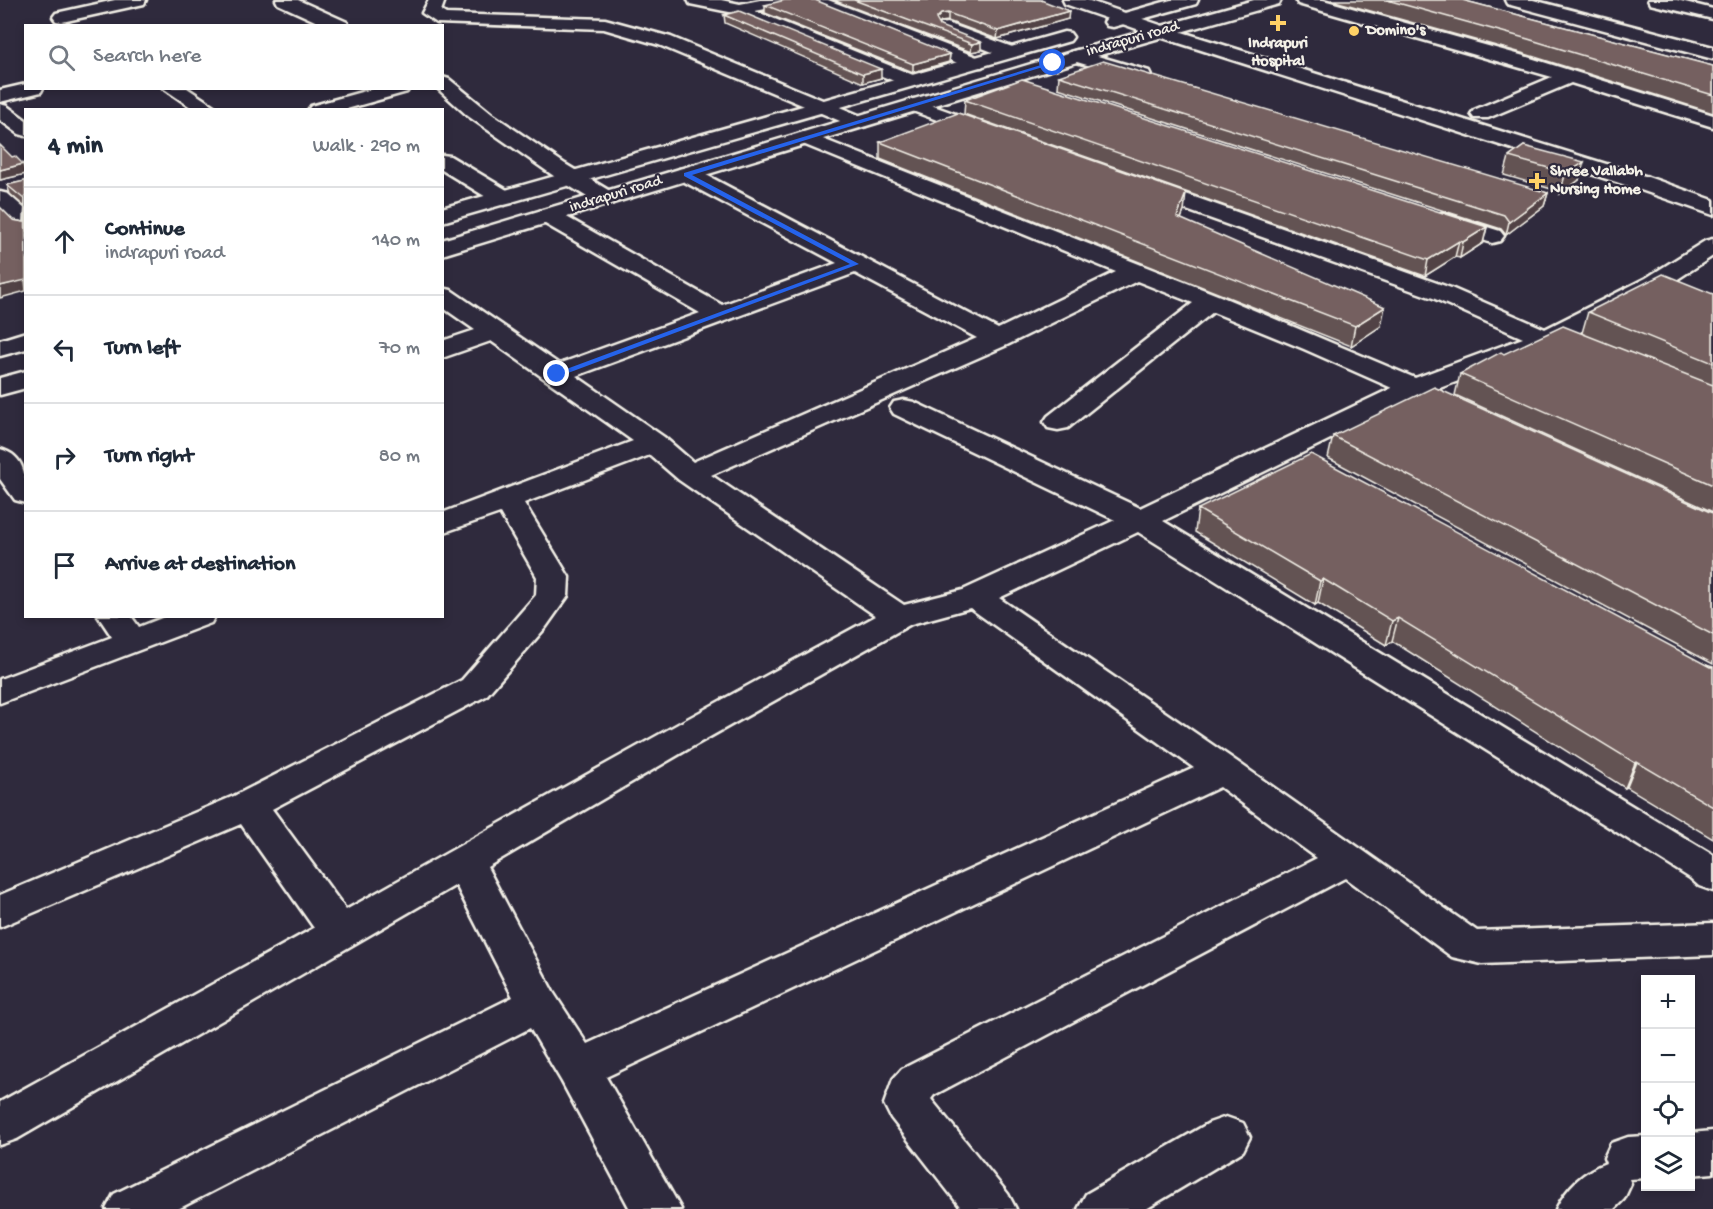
<!DOCTYPE html>
<meta charset="utf-8">
<style>
body{margin:0;font-family:"Gochi Hand",sans-serif;background:#f2f2f3;color:#1f2937}
.controls{position:absolute;right:18px;bottom:18px;display:grid;overflow:hidden;border-radius:0px;box-shadow:0 3px 9px #0003}
.controls button{width:54px;height:54px;display:grid;place-items:center;padding:0;border:0;border-bottom:2px solid #e0e1e3;background:#fff;color:#1f2937;font:30px sans-serif}
.stop{position:absolute;width:18px;height:18px;margin:-14px;border:4px solid #2563eb;border-radius:50%;background:#fff}
.stop.end{background:#2563eb;border-color:#fff;box-shadow:0 2px 6px #0008}
.list{margin:0;padding:0;list-style:none}
h2{display:flex;justify-content:space-between;align-items:center;height:78px;margin:0;padding:0 24px;font-size:26px}
h2 small{font-size:20px;font-weight:400;color:#747a83}
.list li{display:grid;grid-template-columns:39px 1fr auto;gap:18px;align-items:center;box-sizing:border-box;height:108px;padding:0 24px;border-top:2px solid #e0e1e3}
.list b{display:block;font-size:22px;white-space:nowrap}
.list p{margin:0;font-size:20px;white-space:nowrap;color:#747a83}
.list em{font-size:20px;font-style:normal;color:#747a83}
.icon{flex:none;width:33px;height:33px;fill:none;stroke:currentColor;stroke-width:2;stroke-linecap:round;stroke-linejoin:round}
.map{position:relative;flex:none;width:1713px;height:1209px;overflow:hidden}
.search{position:absolute;background:#fff;box-shadow:0 3px 9px #0003;left:24px;top:24px;width:420px;height:66px;display:flex;align-items:center;gap:15px;box-sizing:border-box;padding:0 21px;border-radius:0px;color:#747a83;font-size:22px}
.panel{position:absolute;background:#fff;box-shadow:0 3px 9px #0003;left:24px;top:108px;width:420px;height:510px;border-radius:0px}
.map>svg:first-child{display:block}
.lines{fill:none;stroke-linecap:round;stroke-linejoin:round}
.minor-casing{stroke:#f4f1e8;stroke-width:5}
.major-casing{stroke:#f4f1e8;stroke-width:5}
.minor{fill:#2f2a3d;fill-rule:evenodd}
.major{fill:#2f2a3d;fill-rule:evenodd}
.wall{fill:#645353;stroke:#f4f1e8;stroke-width:1.5}
.shaded-wall{fill:#514344;stroke:#f4f1e8;stroke-width:1.5}
.building{fill:#746061;stroke:#f4f1e8;stroke-width:1.5}
.route{fill:#2563eb}
.poi-dot{fill:#ffd166;stroke:#2f2a3d;stroke-width:2}
.labels{text-anchor:middle;dominant-baseline:central;stroke-width:4.5;stroke-linejoin:round;paint-order:stroke}
.far-poi-label{font-size:16px;font-weight:bold;fill:#f4f1e8;stroke:#2f2a3d;text-anchor:start}
.far-street-label{font-size:16px;fill:#f4f1e8;stroke:#2f2a3d}
</style>
<div class="map">
<svg width="1713" height="1209" viewBox="0 0 1713 1209">
<rect width="100%" height="100%" fill="#2f2a3d"/>
<filter id="ink" filterUnits="userSpaceOnUse"><feTurbulence type="fractalNoise" baseFrequency=".0167" numOctaves="2"/><feDisplacementMap in="SourceGraphic" scale="12" xChannelSelector="R" yChannelSelector="G"/><feConvolveMatrix kernelMatrix="1 2 1 2 8 2 1 2 1" color-interpolation-filters="sRGB"/></filter>
<g filter="url(#ink)">
<g class="lines">
<g class="minor-casing">
<g id="minor">
<path d="M115 0H146L144 4 62 22 56 21 53 17 56 13Z"/>
<path d="M276 0H298L347 22 349 26H326L278 4Z"/>
<path d="M429 0H445L441 11 446 14 605 19 671 37 866 118 869 122 866 126H852L659 45 604 29 437 23 422 13Z"/>
<path d="M688 0H721L740 4 760 0H795L793 4 755 11 918 77 921 81 918 85H904L746 21 734 13 690 4Z"/>
<path d="M805 0H828L982 59 984 63 982 67H968L807 4Z"/>
<path d="M1063 0H1087L1169 28 1648 177 1713 200V215L1632 187 1157 36 1065 4Z"/>
<path d="M1296 0H1323L1524 56 1713 115V127L1571 83 1488 118H1474L1471 114 1474 110 1552 77 1298 4Z"/>
<path d="M1505 0H1533L1713 47V59L1507 4Z"/>
<path d="M1648 0H1677L1713 9V19L1650 4Z"/>
<path d="M947 23 1015 48 1018 52 1015 56H1003L941 32 938 28 941 24Z"/>
<path d="M1077 50 1149 71 1151 75 1149 79 1142 81 1070 60 1068 56 1070 52Z"/>
<path d="M442 77 449 79 492 114 565 164 613 193 616 198 613 203 605 205 597 203 561 181 468 116 437 88H442Z"/>
<path d="M26 84V88H43L41 92 0 102V90Z"/>
<path d="M163 88H187L220 110H195Z"/>
<path d="M376 88H409L407 92 343 110H308L311 106Z"/>
<path d="M914 99 995 128 998 132 995 136 988 138 981 136 907 109 904 105 907 101Z"/>
<path d="M0 104 7 106 26 120V136L19 134 0 120Z"/>
<path d="M805 132 1220 296 1415 378 1523 338 1433 298 1136 192 1133 187 1136 182 1144 180 1152 182 1451 288 1545 329 1646 278 1705 241 1713 239V256L1664 288 1555 345 1437 389 1441 394 1437 400 1427 402 1414 398 1163 521 1713 855V891L1699 886 1690 878 1138 532 999 598 1236 761 1477 931 1713 923V955L1482 964 1452 957 1345 878 934 1095 931 1099 1008 1194 1016 1209H962L891 1118 884 1104 893 1079 902 1069 1317 858 1220 787 606 1077 681 1209H630L562 1082 530 1028 178 1209H106L114 1194 513 997 456 885 17 1139 0 1145V1102L314 928 241 824 0 927V895L234 796 462 680 536 595 537 577 500 513 442 533V513L633 441 491 341 442 358V341L475 330 442 307V288L451 290 559 364 700 313 540 221 537 216 540 211 548 209 556 211 722 305 837 263 679 179 676 174 679 169 687 168 695 169 998 329 1116 272 798 142 795 138 798 134ZM855 273 977 338 693 462 664 437 576 376ZM1137 281 1193 303 1048 416 1044 422 1048 428 1058 430 1068 428 1213 312 1304 349 1392 388 1140 508 914 402 904 400 894 402 890 408 894 414 1115 520 963 590 904 605 711 475 1007 345ZM650 455 679 480 876 616C698 712 521 811 346 910L272 809 486 696 546 627 568 596 569 577 524 503ZM970 608 1194 768 587 1044 553 992 487 867 690 748 911 624Z"/>
<path d="M442 155 450 156 512 193 515 198 512 203 504 205 496 203 442 170Z"/>
<path d="M0 192 8 194 26 210V230L18 228 0 211Z"/>
<path d="M1442 213 1500 231 1504 236 1500 241 1492 243 1434 225 1431 220 1434 215Z"/>
<path d="M0 449C27 456 26 480 26 503L15 500 0 479Z"/>
<path d="M98 616H131L139 627 167 616H215L211 623 0 703V679L112 637Z"/>
<path d="M1226 1117 1243 1123 1250 1137 1243 1151 1146 1209H1078L1086 1194 1209 1123Z"/>
<path d="M1713 1131V1173L1690 1175V1133Z"/>
<path d="M1646 1136V1178L1629 1179 1631 1184 1624 1199 1614 1209H1556C1567 1187 1584 1171 1606 1163L1604 1158 1611 1143 1628 1137Z"/>
</g>
</g>
<g class="major-casing">
<g id="major">
<path d="M1171 0H1198L1196 4 1113 27 1107 26 1104 22 1107 18Z"/>
<path d="M1254 0H1281L1279 4 1100 55 442 255V240L1088 47Z"/>
<path d="M1064 32 1070 33 1073 37 1070 41 442 222V208Z"/>
<path d="M26 332V349L0 356V340Z"/>
<path d="M26 371V388L0 395V378Z"/>
</g>
</g>
<use href="#minor" class="minor"/>
<use href="#major" class="major"/>
</g>
<g class="wall">
<path d="M833 0H1041L1068 19 997 39 948 21 941 22 939 23 940 26 981 50 971 52Z"/>
<path d="M1331 0H1462L1713 66V113L1525 54Z"/>
<path d="M765 5 950 54 949 62 913 72 765 13Z"/>
<path d="M724 15 881 78 863 83 725 23Z"/>
<path d="M1059 76 1548 193 1544 206 1506 235 1501 229 1058 88Z"/>
<path d="M965 100 1487 227 1483 243 1460 258 1455 257 1425 276 964 114Z"/>
<path d="M880 142 1184 211 1181 219 1381 326 1351 346 880 159Z"/>
<path d="M1524 146 1579 180 1560 194 1558 191 1504 175 1509 157Z"/>
<path d="M25 172 26 291 13 220 24 222 25 207 10 194 7 185 25 181V174L0 180Z"/>
<path d="M1713 294V512L1455 395 1460 374 1504 354 1582 333 1588 312Z"/>
<path d="M1333 436 1713 513V664L1328 458Z"/>
<path d="M1198 509 1713 667V839L1627 787 1625 788 1392 641 1386 645 1318 603 1315 605 1195 532Z"/>
</g>
<g class="shaded-wall">
<path d="M1069 11 1068 19 997 39 998 31Z"/>
<path d="M948 13V21L941 22 936 27V19L941 14Z"/>
<path d="M981 42V50L971 52 972 44Z"/>
<path d="M950 54 949 62 913 72V64Z"/>
<path d="M881 69V78L863 83V74Z"/>
<path d="M1584 162 1579 180 1560 194 1565 175Z"/>
<path d="M23 164 26 174 0 180V170Z"/>
<path d="M1186 193 1184 211 1174 235 1177 217Z"/>
<path d="M1548 193 1544 206 1506 235 1509 222Z"/>
<path d="M1487 227 1483 243 1460 258 1463 242Z"/>
<path d="M1459 241 1455 257 1425 276 1428 260Z"/>
<path d="M25 279 26 291 0 298V286Z"/>
<path d="M1385 307 1381 326 1351 346 1355 326Z"/>
<path d="M1323 579 1318 603 1315 605 1320 581Z"/>
<path d="M1398 618 1392 641 1386 645 1392 621Z"/>
<path d="M1637 762 1627 787 1625 788 1635 763Z"/>
</g>
<g class="building">
<path d="M785 0H815L950 54 913 64 765 5Z"/>
<path d="M854 0H1041L1069 11 998 31 948 13 941 14 936 19 940 26 981 42 972 44Z"/>
<path d="M1387 0H1462L1713 66V95L1528 39Z"/>
<path d="M739 11 881 69 863 74 724 15Z"/>
<path d="M1103 61 1548 193 1509 222 1504 215 1059 76Z"/>
<path d="M1022 79 1487 227 1463 242 1459 241 1428 260 965 100Z"/>
<path d="M958 113 1186 193 1177 217 1385 307 1355 326 880 142Z"/>
<path d="M0 145 12 157 15 156 23 164 0 170Z"/>
<path d="M1524 146 1584 162 1565 175 1563 172 1509 157Z"/>
<path d="M25 167 26 280 0 286V207L13 220 24 222 25 200 7 185 25 181Z"/>
<path d="M1663 274 1713 294V363L1588 312Z"/>
<path d="M1563 326 1713 385V485L1460 374 1501 352 1504 354Z"/>
<path d="M1434 387 1710 512 1713 513V635L1333 436Z"/>
<path d="M1311 454 1710 667H1713V807L1637 762 1635 763 1398 618 1392 621 1323 579 1320 581 1198 509Z"/>
</g>
</g>
<path class="route" d="M1051 62 1056 63 692 175 859 264 560 376 553 374 850 264 684 176V173Z"/>
<g class="poi-dot">
<path d="M1275 14h6v6h6v6h-6v6h-6v-6h-6v-6h6z"/>
<circle cx="1354" cy="31" r="6"/>
<path d="M1534 172h6v6h6v6h-6v6h-6v-6h-6v-6h6z"/>
</g>
<g class="labels">
<g class="far-poi-label">
<text x="1366" y="31">Domino's</text>
<text x="1278" y="44" text-anchor="middle">Indrapuri<tspan x="1278" dy="18">Hospital</tspan></text>
<text x="1550" y="172">Shree Vallabh<tspan x="1550" dy="18">Nursing Home</tspan></text>
</g>
<g class="far-street-label">
<text transform="translate(1133 40) rotate(-16)">indrapuri road</text>
<text transform="translate(616 195) rotate(-17)">indrapuri road</text>
</g>
</g>
</svg>
<div class="controls">
<button>+</button>
<button>−</button>
<button><svg class="icon" aria-label="locate" viewBox="0 0 24 24"><circle cx="12" cy="12" r="6"/><path d="M12 2v4M12 18v4M2 12h4M18 12h4"/></svg></button>
<button><svg class="icon" aria-label="layers" viewBox="0 0 24 24"><path d="M12 4l9 5-9 5-9-5zM3 14l9 5 9-5"/></svg></button>
</div>
<div class="stop" style="left:1053px;top:63px"></div>
<div class="stop end" style="left:557px;top:374px"></div>
<div class="search"><svg class="icon" aria-label="search" viewBox="0 0 24 24"><circle cx="10" cy="10" r="6"/><path d="M15 15l6 6"/></svg>Search here</div>
<section class="panel">
<h2>4 min<small>Walk · 290 m</small></h2>
<ul class="list">
<li><svg class="icon" aria-label="ahead" viewBox="0 0 24 24"><path d="M12 20V5M6 11l6-6 6 6"/></svg><div><b>Continue</b><p>indrapuri road</p></div><em>140 m</em></li>
<li><svg class="icon" aria-label="left" viewBox="0 0 24 24"><path d="M17 20v-9H6M10 6l-5 5 5 5"/></svg><div><b>Turn left</b></div><em>70 m</em></li>
<li><svg class="icon" aria-label="right" viewBox="0 0 24 24"><path d="M7 20v-9h11M14 6l5 5-5 5"/></svg><div><b>Turn right</b></div><em>80 m</em></li>
<li><svg class="icon" aria-label="arrive" viewBox="0 0 24 24"><path d="M6 21V4h12l-3 4 3 4H6"/></svg><div><b>Arrive at destination</b></div></li>
</ul>
</section>
</div>
